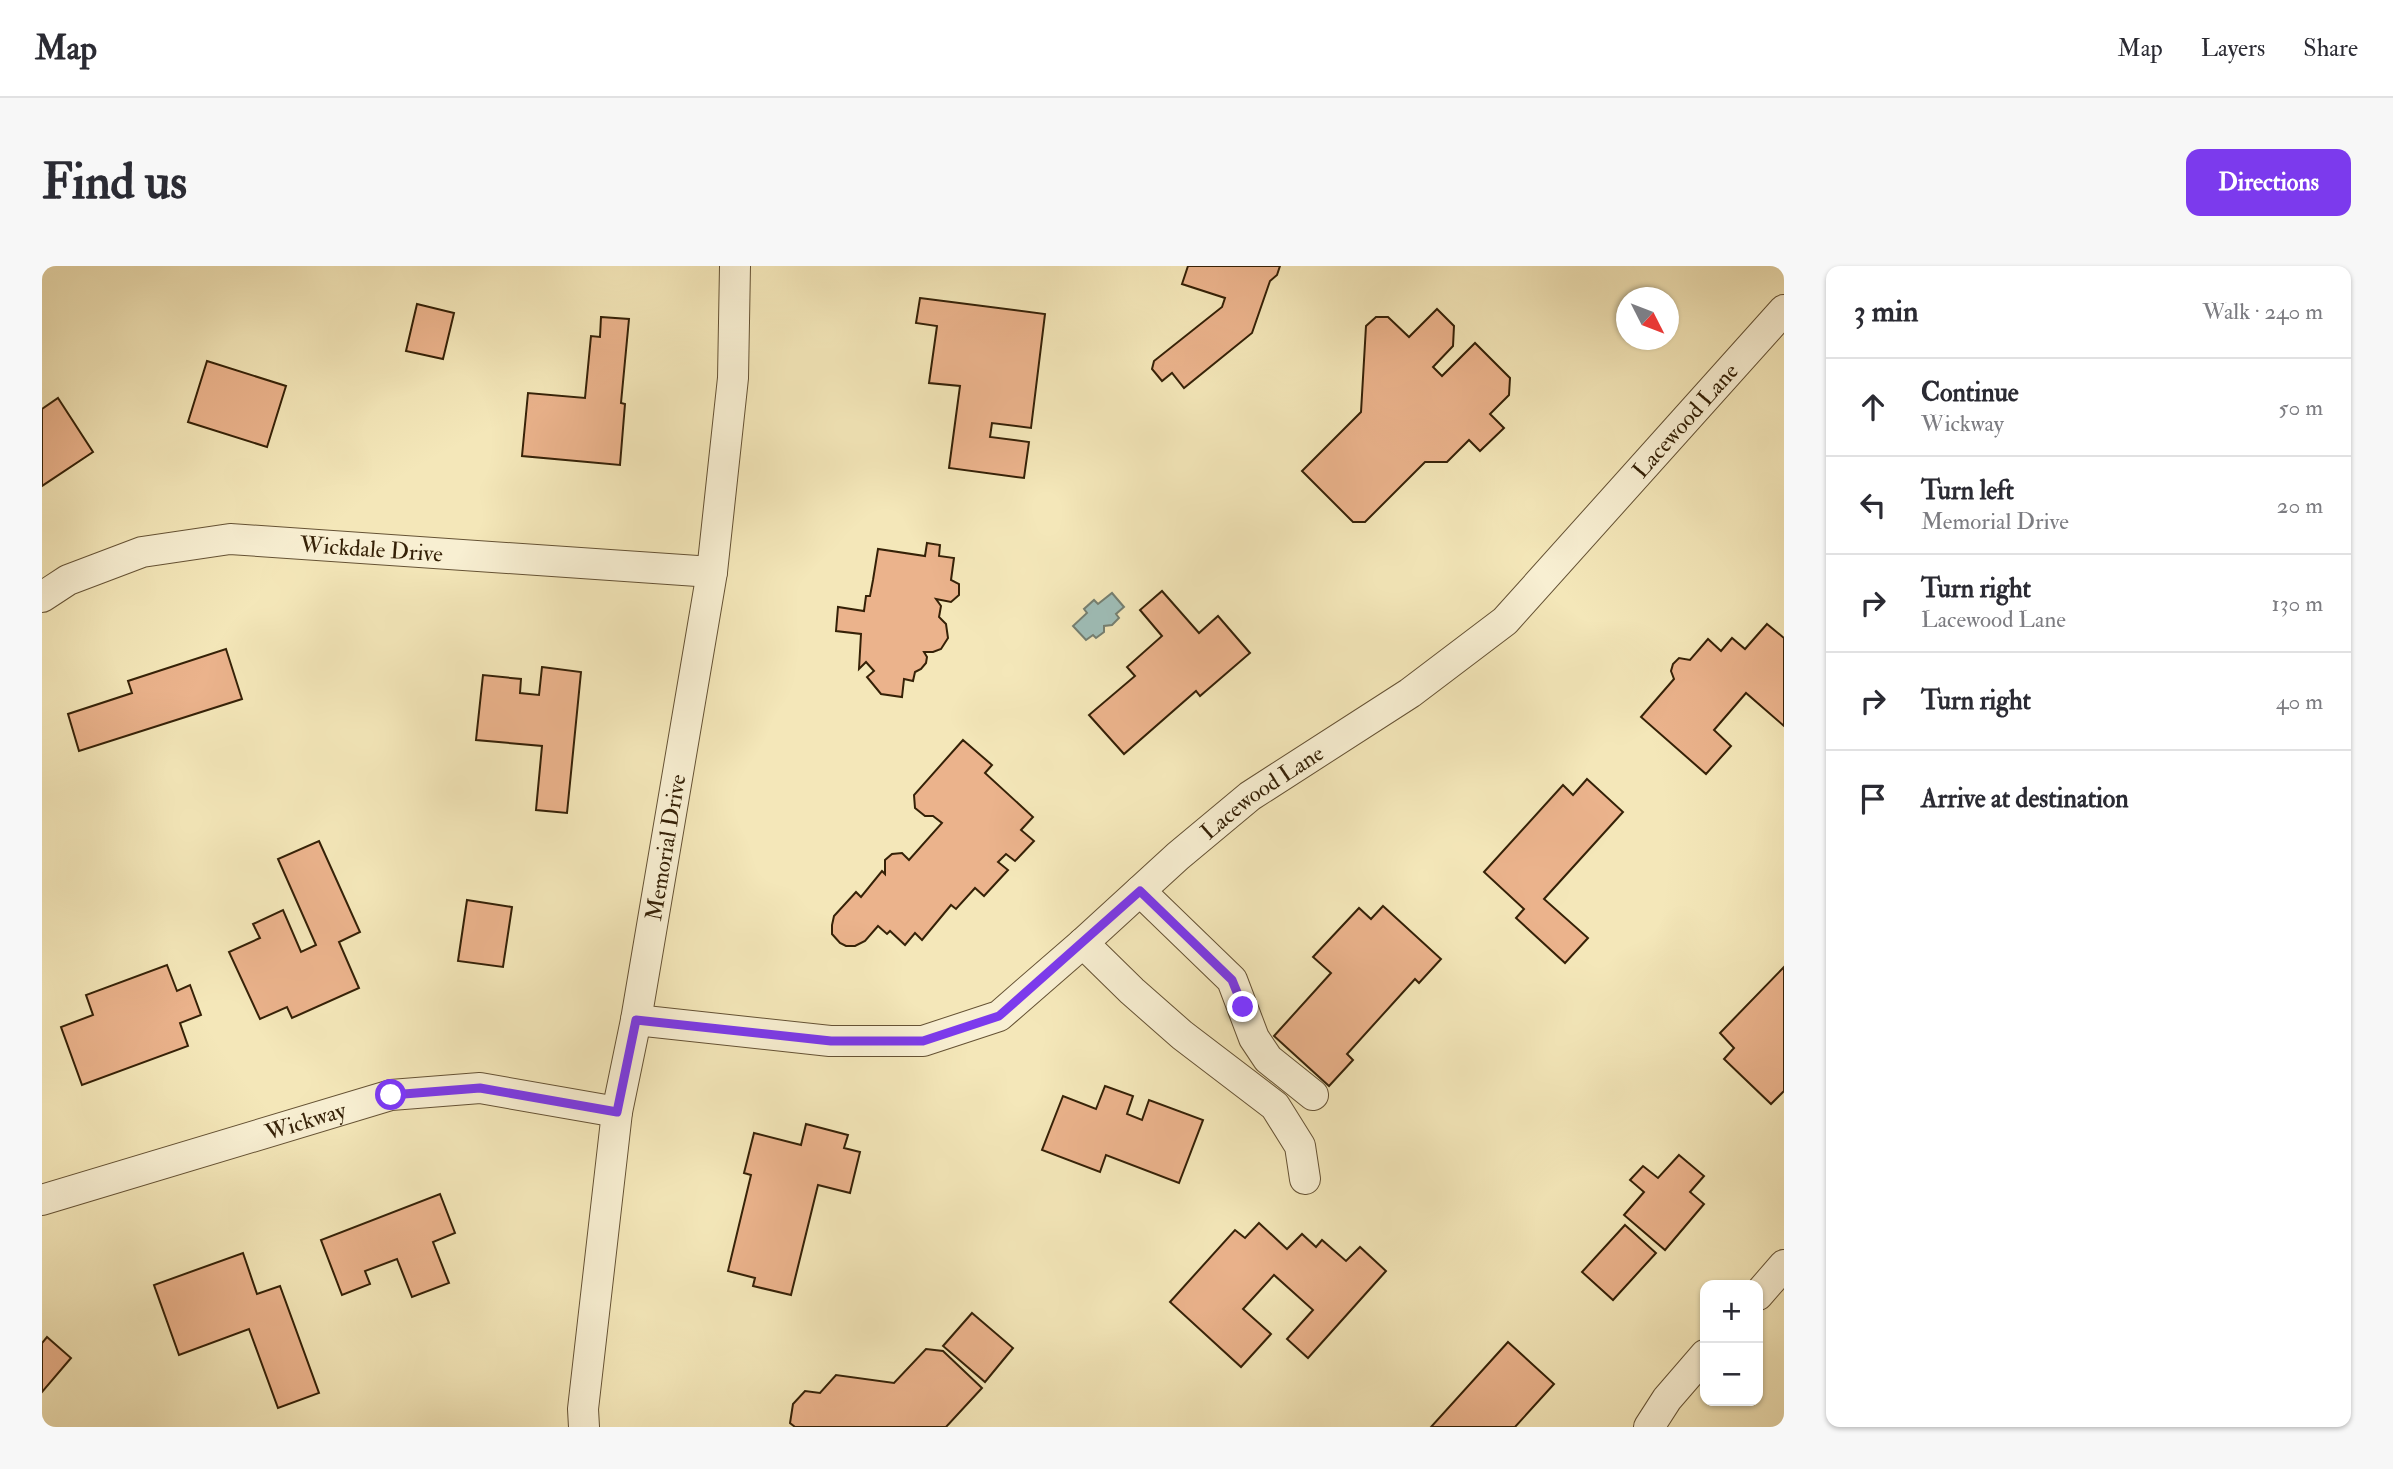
<!DOCTYPE html>
<meta charset="utf-8">
<style>
body{margin:0;font-family:"IM FELL Double Pica",serif;background:#f7f7f7;color:#2b2b33}
.controls{position:absolute;right:21px;bottom:21px;display:grid;overflow:hidden;border-radius:14px;box-shadow:0 2px 5px #0004}
.controls button{width:63px;height:63px;display:grid;place-items:center;padding:0;border:0;border-bottom:2px solid #e1e1e2;background:#fff;color:#2b2b33;font:35px sans-serif}
.compass{position:absolute;left:1574px;top:21px;width:63px;height:63px;border-radius:50%;background:#fff;box-shadow:0 2px 5px #0004;rotate:132deg}
.stop{position:absolute;width:21px;height:21px;margin:-16px;border:5px solid #7c3aed;border-radius:50%;background:#fff}
.stop.end{background:#7c3aed;border-color:#fff;box-shadow:0 2px 7px #0008}
.list{margin:0;padding:0;list-style:none}
h2{display:flex;justify-content:space-between;align-items:center;height:91px;margin:0;padding:0 28px;font-size:30px}
h2 small{font-size:23px;font-weight:400;color:#7c7c81}
.list li{display:grid;grid-template-columns:46px 1fr auto;gap:21px;align-items:center;box-sizing:border-box;height:98px;padding:0 28px;border-top:2px solid #e1e1e2}
.list b{display:block;font-size:26px;white-space:nowrap}
.list p{margin:0;font-size:23px;white-space:nowrap;color:#7c7c81}
.list em{font-size:23px;font-style:normal;color:#7c7c81}
.icon{flex:none;width:38px;height:38px;fill:none;stroke:currentColor;stroke-width:2;stroke-linecap:round;stroke-linejoin:round}
.map{position:relative;flex:none;width:1742px;height:1161px;overflow:hidden;border-radius:14px}
header{display:flex;align-items:center;gap:42px;box-sizing:border-box;height:98px;padding:0 35px;background:#fff;border-bottom:2px solid #e1e1e2}
header strong{font-size:33px}
nav{display:flex;gap:38px;margin-inline-start:auto;font-size:24px}
.intro{display:flex;align-items:center;justify-content:space-between;box-sizing:border-box;height:168px;padding:0 42px}
h1{margin:0;font-size:49px}
.button{padding:18px 32px;border-radius:14px;background:#7c3aed;color:#fff;font-size:24px;font-weight:700}
main{display:flex;gap:42px;padding:0 42px}
aside{flex:1;background:#fff;border-radius:14px;box-shadow:0 2px 5px #0004}
.map>svg:first-child{display:block}
.water{fill:#9fbeb8;stroke:#757f71;stroke-width:2}
.building{fill:#ebb38c;stroke:#352107;stroke-width:2}
.lines{fill:none;stroke-linecap:round;stroke-linejoin:round}
.minor-casing{stroke:#655234;stroke-width:32}
.minor{stroke:#f8efd2;stroke-width:30}
.route{stroke:#7c3aed;stroke-width:9}
.labels{text-anchor:middle;dominant-baseline:central;stroke-width:6;stroke-linejoin:round;paint-order:stroke}
.street-label{font-size:23px;fill:#352107;stroke:#f8efd2}
</style>
<header>
<strong>Map</strong>
<nav><a>Map</a><a>Layers</a><a>Share</a></nav>
</header>
<div class="intro"><h1>Find us</h1><a class="button">Directions</a></div>
<main>
<div class="map">
<svg width="1742" height="1161" viewBox="0 0 1742 1161">
<rect width="100%" height="100%" fill="#f4e7b9"/>
<filter id="stains"><feTurbulence type="fractalNoise" baseFrequency=".00286" numOctaves="4"/><feColorMatrix values="0 0 0 0 .2 0 0 0 0 .09 0 0 0 0 .02 0 0 0 .5 -.17"/></filter>
<radialGradient id="worn" r=".72"><stop offset=".6" stop-color="#630" stop-opacity="0"/><stop offset="1" stop-color="#630" stop-opacity=".3"/></radialGradient>
<path class="water" d="M1070 327 1082 341 1074 348 1077 352 1070 359 1062 360V366L1054 372 1051 369 1044 374 1031 360 1045 347 1042 343 1052 334 1056 338Z"/>
<g class="building">
<path d="M1146 0H1238L1235 9 1228 15 1210 67 1142 122 1130 107 1120 115 1110 103 1112 95 1180 41 1183 32 1140 18Z"/>
<path d="M878 32 1003 48 989 162 950 157 948 171 987 176 982 212 907 202 918 120 887 117 895 60 874 57Z"/>
<path d="M375 38 412 47 401 93 364 85Z"/>
<path d="M1395 43 1412 60 1411 80 1391 101 1400 110 1433 77 1468 112 1467 129 1448 148 1462 162 1438 185 1427 174 1405 196H1383L1323 256H1311L1260 205 1319 146 1324 60 1334 51H1346L1367 71Z"/>
<path d="M559 51 587 53 579 137 583 138 578 199 480 190 486 127 543 132 549 70 558 71Z"/>
<path d="M165 95 244 120 225 181 146 156Z"/>
<path d="M16 132 51 186 0 220V143Z"/>
<path d="M885 277 898 279 897 290 912 292 909 314 917 318V329L909 336 894 333 899 340 897 351 904 358 906 372 899 383 891 386H882L885 391 884 397 879 403 873 406 871 415 862 413 860 431 839 428 825 411 832 405 824 396 817 403 819 368 794 365 796 341 822 345 824 330H828L831 314 836 283 883 290Z"/>
<path d="M1120 325 1157 367 1176 350 1208 387 1158 430 1154 425 1082 488 1047 449 1093 410 1085 401 1120 370 1098 344Z"/>
<path d="M1725 358 1742 372V460L1704 427 1672 464 1689 480 1664 508 1599 451 1632 413 1629 405 1631 398 1637 392 1648 394 1666 373 1679 385 1690 372 1703 383Z"/>
<path d="M184 383 200 433 37 485 26 448 90 427 86 415Z"/>
<path d="M500 401 539 406 525 547 494 544 500 480 434 474 441 409 479 413 478 427 497 429Z"/>
<path d="M921 474 950 499 943 507 991 551 979 564 992 575 973 595 964 588 956 596 966 604 942 630 933 622 914 643 909 639 880 674 873 667 863 679 848 665 845 668 836 660 823 675 813 680H804L798 677 790 668V659L792 650 814 626 819 631 840 605 843 608V594L850 588 860 587 867 594 900 557 891 550H883L873 542 872 529Z"/>
<path d="M1545 513 1581 546 1502 633 1546 672 1523 697 1474 652 1482 643 1442 606 1521 519 1531 529Z"/>
<path d="M277 575 318 666 297 676 317 722 250 752 245 741 218 753 187 686 218 672 211 658 241 644 259 686 274 679 236 593Z"/>
<path d="M425 634 470 641 461 701 416 695Z"/>
<path d="M1341 640 1399 693 1377 717 1373 713 1305 788 1311 794 1287 820 1232 770 1289 707 1271 691 1317 642 1329 653Z"/>
<path d="M125 699 135 725 148 719 159 749 138 757 146 780 40 819 19 761 51 749 44 729Z"/>
<path d="M1742 701V825L1729 838 1682 793 1692 782 1678 767Z"/>
<path d="M1063 820 1091 830 1085 848 1100 854 1107 834 1161 854 1137 917 1064 889 1058 906 1000 884 1021 830 1054 843Z"/>
<path d="M764 858 806 869 802 882 818 886 808 927 776 919 749 1029 711 1020 713 1012 686 1005 709 909 702 907 712 867 759 879Z"/>
<path d="M1637 889 1662 910 1648 926 1662 938 1623 984 1582 949 1602 926 1588 914 1601 900 1616 912Z"/>
<path d="M398 928 413 967 391 976 407 1017 370 1031 355 993 323 1005 328 1018 300 1029 279 974Z"/>
<path d="M1217 957 1245 983 1260 968 1274 981 1280 974 1304 995 1318 981 1344 1005 1266 1092 1245 1073 1271 1044 1232 1009 1201 1043 1229 1068 1199 1101 1128 1036 1193 964 1203 972Z"/>
<path d="M1583 959 1614 987 1571 1034 1540 1006Z"/>
<path d="M201 987 215 1028 238 1020 277 1127 236 1142 207 1063 137 1089 112 1019Z"/>
<path d="M930 1047 971 1082 943 1116 901 1080Z"/>
<path d="M5 1071 29 1092 0 1126V1077Z"/>
<path d="M1466 1076 1512 1118 1473 1161H1389Z"/>
<path d="M884 1083 901 1085 940 1122 904 1161H753L748 1157 751 1138 763 1125 778 1127 794 1109 852 1117Z"/>
</g>
<g class="lines">
<g class="minor-casing">
<g id="minor">
<path id="s1" d="M0 331 26 314 100 286 188 273 670 306"/>
<path d="M1098 625 1190 714 1212 772 1226 793 1271 829"/>
<path d="M1041 677 1090 725 1140 769 1233 840 1258 880 1263 913"/>
<path id="s2" d="M594 754 788 775H881L957 750 1041 677 1136 590 1208 530 1368 427 1463 355 1742 44"/>
<path id="s3" d="M0 934 349 829 438 822 575 846"/>
<path d="M1716 1029 1742 999"/>
<path id="s4" d="M542 1161 541 1143 575 846 594 754 670 306 691 112 693 0"/>
<path d="M1607 1161 1625 1133 1663 1089"/>
</g>
</g>
<use href="#minor" class="minor"/>
</g>
<g class="lines">
<path class="route" d="M349 829 438 822 575 846 594 754 789 775H881L957 750 1098 625 1190 714 1201 741"/>
</g>
<g class="labels">
<g class="street-label">
<text stroke="none"><textPath href="#s2" startOffset="1281">Lacewood Lane</textPath></text>
<text stroke="none"><textPath href="#s1" startOffset="341">Wickdale Drive</textPath></text>
<text stroke="none"><textPath href="#s2" startOffset="714">Lacewood Lane</textPath></text>
<text stroke="none"><textPath href="#s4" startOffset="586">Memorial Drive</textPath></text>
<text stroke="none"><textPath href="#s3" startOffset="275">Wickway</textPath></text>
</g>
</g>
<rect width="100%" height="100%" filter="url(#stains)"/>
<rect width="100%" height="100%" fill="url(#worn)"/>
</svg>
<div class="controls">
<button>+</button>
<button>−</button>
</div>
<svg class="compass" viewBox="-18 -18 36 36"><path d="M0-13l5 13h-10z" fill="#e53935"/><path d="M0 13l5-13h-10z" fill="#7c7c81"/></svg>
<div class="stop" style="left:349px;top:829px"></div>
<div class="stop end" style="left:1201px;top:741px"></div>
</div>
<aside>
<h2>3 min<small>Walk · 240 m</small></h2>
<ul class="list">
<li><svg class="icon" aria-label="ahead" viewBox="0 0 24 24"><path d="M12 20V5M6 11l6-6 6 6"/></svg><div><b>Continue</b><p>Wickway</p></div><em>50 m</em></li>
<li><svg class="icon" aria-label="left" viewBox="0 0 24 24"><path d="M17 20v-9H6M10 6l-5 5 5 5"/></svg><div><b>Turn left</b><p>Memorial Drive</p></div><em>20 m</em></li>
<li><svg class="icon" aria-label="right" viewBox="0 0 24 24"><path d="M7 20v-9h11M14 6l5 5-5 5"/></svg><div><b>Turn right</b><p>Lacewood Lane</p></div><em>130 m</em></li>
<li><svg class="icon" aria-label="right" viewBox="0 0 24 24"><path d="M7 20v-9h11M14 6l5 5-5 5"/></svg><div><b>Turn right</b></div><em>40 m</em></li>
<li><svg class="icon" aria-label="arrive" viewBox="0 0 24 24"><path d="M6 21V4h12l-3 4 3 4H6"/></svg><div><b>Arrive at destination</b></div></li>
</ul>
</aside>
</main>
